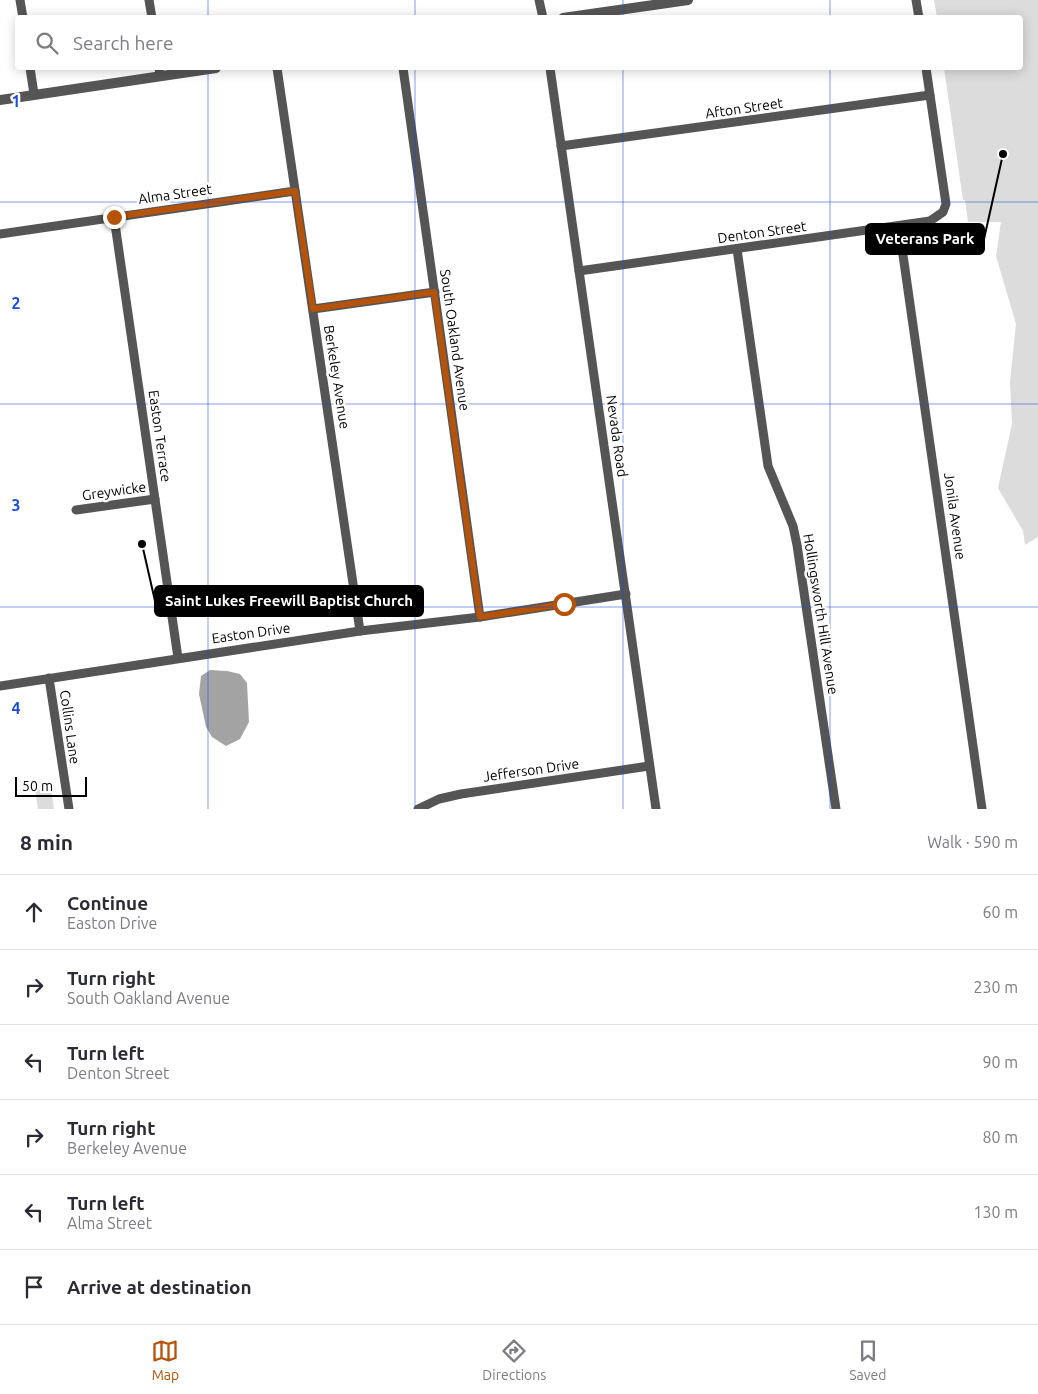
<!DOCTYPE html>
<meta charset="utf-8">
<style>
body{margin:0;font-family:Ubuntu,sans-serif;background:#f7f7f7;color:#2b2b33}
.scale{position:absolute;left:15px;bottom:12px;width:72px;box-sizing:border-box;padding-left:5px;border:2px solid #000;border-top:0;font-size:14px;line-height:18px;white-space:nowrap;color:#000;-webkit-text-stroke:4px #fff;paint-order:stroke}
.stop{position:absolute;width:15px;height:15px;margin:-11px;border:4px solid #b45309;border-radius:50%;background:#fff}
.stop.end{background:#b45309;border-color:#fff;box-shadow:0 1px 5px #0008}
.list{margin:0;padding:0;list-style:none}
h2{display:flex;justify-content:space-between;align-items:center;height:65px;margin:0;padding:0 20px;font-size:21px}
h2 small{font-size:16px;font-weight:400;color:#7c7c81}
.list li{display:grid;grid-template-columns:32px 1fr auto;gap:15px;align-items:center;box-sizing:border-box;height:75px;padding:0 20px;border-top:1px solid #e1e1e2}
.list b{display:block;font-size:19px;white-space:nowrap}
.list p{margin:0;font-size:16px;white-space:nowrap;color:#7c7c81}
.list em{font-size:16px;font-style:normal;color:#7c7c81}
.icon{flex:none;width:28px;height:28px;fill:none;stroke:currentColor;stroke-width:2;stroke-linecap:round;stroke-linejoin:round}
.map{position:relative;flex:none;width:1038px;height:809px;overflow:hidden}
.search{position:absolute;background:#fff;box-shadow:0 2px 12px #0003;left:15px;right:15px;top:15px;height:55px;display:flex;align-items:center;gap:12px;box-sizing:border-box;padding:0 18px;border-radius:5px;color:#7c7c81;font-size:19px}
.sheet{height:515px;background:#fff}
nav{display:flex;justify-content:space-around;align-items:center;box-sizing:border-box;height:70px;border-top:1px solid #e1e1e2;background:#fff;font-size:14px;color:#7c7c81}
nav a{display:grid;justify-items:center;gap:2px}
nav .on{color:#b45309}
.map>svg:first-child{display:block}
.green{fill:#dcdcdc}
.water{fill:#a3a3a3}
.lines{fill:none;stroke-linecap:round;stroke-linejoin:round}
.minor{stroke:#555;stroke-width:9}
.tertiary{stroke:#555;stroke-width:10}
.route{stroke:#b45309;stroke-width:6}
.grid{fill:none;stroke:#1d4ed8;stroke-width:1;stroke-opacity:0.55}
.labels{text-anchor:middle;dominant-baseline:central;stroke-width:5;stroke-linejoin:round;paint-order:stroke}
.street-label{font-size:14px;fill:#000;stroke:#fff}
.grid-label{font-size:16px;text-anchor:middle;font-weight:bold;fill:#1d4ed8;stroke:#fff;stroke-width:5;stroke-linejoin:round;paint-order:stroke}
.leader{fill:none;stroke:#000;stroke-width:2}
.callout-dot{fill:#000;stroke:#fff;stroke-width:2}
.callout{fill:#000;stroke:#000;stroke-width:2}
.callout-label{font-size:15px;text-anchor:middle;font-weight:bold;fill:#fff}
</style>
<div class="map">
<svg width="1038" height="809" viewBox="0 0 1038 809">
<rect width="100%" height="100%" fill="#fff"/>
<g class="green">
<path d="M934 0H1038V537L1025 545 1023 531 998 488 1012 424 1010 382 1016 324 996 256 1001 222H968L965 200H963L944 68H1020V18L937 17Z"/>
<path d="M51 789 54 809H38L35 790Z"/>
</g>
<path class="water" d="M210 670 227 671 240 674 247 683 249 722 240 739 226 746 212 737 206 727 199 694 201 676Z"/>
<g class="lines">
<g class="minor">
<path d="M20 0 23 18"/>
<path d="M149 0 152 18"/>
<path d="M539 0 543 18"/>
<path d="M916 0 919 18"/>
<path d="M30 68 34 94"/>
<path d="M159 68 160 75"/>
<path d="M277 68 360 631"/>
<path d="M403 68 480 617"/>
<path d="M550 68 656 809"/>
<path d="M561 146 930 95"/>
<path d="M114 217 178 658"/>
<path d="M899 227 982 809"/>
<path d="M0 234 295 191"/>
<path d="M737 249 768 466 793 526 797 545 836 809"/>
<path d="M579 271 930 221 943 212 946 204 926 68"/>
<path d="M313 309 435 292"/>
<path d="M76 510 155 499"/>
<path d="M49 678 69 809"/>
<path d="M0 686 360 631 480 617 626 594"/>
<path d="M418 809 439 799 461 794 649 766"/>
</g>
<g class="tertiary">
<path d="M563 18 688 0"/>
<path d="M0 100 216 68"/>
</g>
</g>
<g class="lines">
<path class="route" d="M114 217 295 191 313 309 434 292 480 617 564 604"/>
</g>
<path class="grid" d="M208 0V18M415 0V18M623 0V18M830 0V18M208 68V809M415 68V809M623 68V809M830 68V809M0 202H1038M0 404H1038M0 607H1038"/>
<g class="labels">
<g class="street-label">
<text transform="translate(744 108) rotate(-8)">Afton Street</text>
<text transform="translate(175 194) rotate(-8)">Alma Street</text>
<text transform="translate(762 232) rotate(-8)">Denton Street</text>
<text transform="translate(455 340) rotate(82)">South Oakland Avenue</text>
<text transform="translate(337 377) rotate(81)">Berkeley Avenue</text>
<text transform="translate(160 436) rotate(82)">Easton Terrace</text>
<text transform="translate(617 436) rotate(82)">Nevada Road</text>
<text transform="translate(114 491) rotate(-8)">Greywicke</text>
<text transform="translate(955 516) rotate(82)">Jonila Avenue</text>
<text transform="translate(821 614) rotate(81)">Hollingsworth Hill Avenue</text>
<text transform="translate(251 633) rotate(-8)">Easton Drive</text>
<text transform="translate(70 727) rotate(82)">Collins Lane</text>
<text transform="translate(531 770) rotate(-8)">Jefferson Drive</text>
</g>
</g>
<g class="grid-label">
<text x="16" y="107">1</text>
<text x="16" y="309">2</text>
<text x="16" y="511">3</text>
<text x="16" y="714">4</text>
</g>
<path class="leader" d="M1003 154L984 239M142 544L155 601"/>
<g class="callout-dot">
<circle cx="1003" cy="154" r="5"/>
<circle cx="142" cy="544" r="5"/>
</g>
<g class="callout">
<rect x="866" y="224" width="118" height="30" rx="5"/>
<rect x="155" y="586" width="268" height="30" rx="5"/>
</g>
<g class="callout-label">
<text x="925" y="244">Veterans Park</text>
<text x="289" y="606">Saint Lukes Freewill Baptist Church</text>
</g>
</svg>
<div class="scale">50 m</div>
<div class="stop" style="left:564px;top:604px"></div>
<div class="stop end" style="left:114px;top:217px"></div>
<div class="search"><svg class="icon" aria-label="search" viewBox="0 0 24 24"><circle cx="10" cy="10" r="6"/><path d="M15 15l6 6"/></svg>Search here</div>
</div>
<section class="sheet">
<h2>8 min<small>Walk · 590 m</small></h2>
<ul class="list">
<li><svg class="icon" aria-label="ahead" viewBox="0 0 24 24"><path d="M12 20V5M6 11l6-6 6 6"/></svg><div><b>Continue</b><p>Easton Drive</p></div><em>60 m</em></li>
<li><svg class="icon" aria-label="right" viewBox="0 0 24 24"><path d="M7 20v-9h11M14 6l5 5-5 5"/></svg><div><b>Turn right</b><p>South Oakland Avenue</p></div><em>230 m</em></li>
<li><svg class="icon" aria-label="left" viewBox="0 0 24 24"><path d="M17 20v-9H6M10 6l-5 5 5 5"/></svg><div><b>Turn left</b><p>Denton Street</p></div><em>90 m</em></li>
<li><svg class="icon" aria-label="right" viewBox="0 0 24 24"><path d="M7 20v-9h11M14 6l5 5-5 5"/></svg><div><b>Turn right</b><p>Berkeley Avenue</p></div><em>80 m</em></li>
<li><svg class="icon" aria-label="left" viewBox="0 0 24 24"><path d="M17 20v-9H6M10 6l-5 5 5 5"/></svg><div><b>Turn left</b><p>Alma Street</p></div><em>130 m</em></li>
<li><svg class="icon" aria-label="arrive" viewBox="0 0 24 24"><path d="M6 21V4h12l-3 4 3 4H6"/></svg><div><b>Arrive at destination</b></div></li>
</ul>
</section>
<nav>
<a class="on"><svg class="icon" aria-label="map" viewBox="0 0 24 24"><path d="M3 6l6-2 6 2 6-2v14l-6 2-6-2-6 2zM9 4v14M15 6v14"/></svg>Map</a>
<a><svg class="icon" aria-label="directions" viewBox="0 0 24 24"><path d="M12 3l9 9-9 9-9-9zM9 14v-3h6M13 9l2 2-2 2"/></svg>Directions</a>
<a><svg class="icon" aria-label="saved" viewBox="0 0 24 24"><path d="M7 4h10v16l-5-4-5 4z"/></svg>Saved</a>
</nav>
